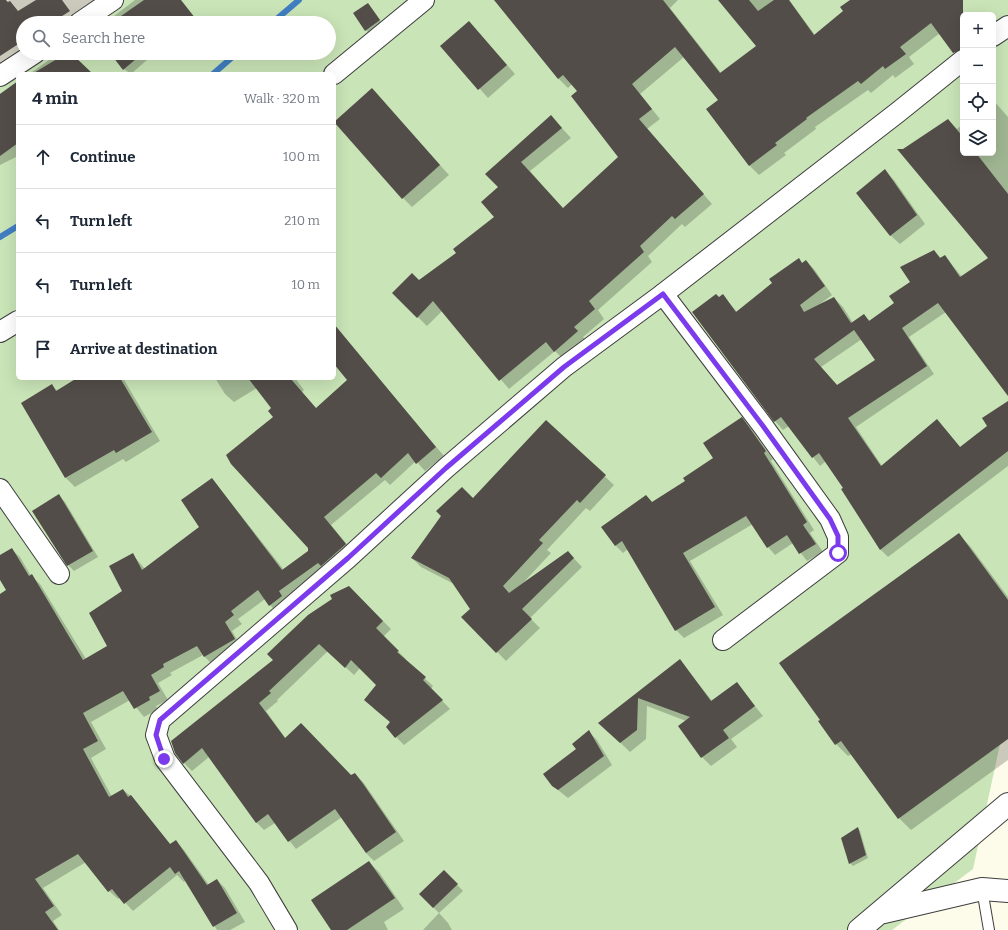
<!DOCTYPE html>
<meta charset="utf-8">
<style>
body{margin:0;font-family:Bitter,serif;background:#f6f6f7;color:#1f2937}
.controls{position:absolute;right:12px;top:12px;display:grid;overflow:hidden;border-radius:6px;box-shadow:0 4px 16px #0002}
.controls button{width:36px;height:36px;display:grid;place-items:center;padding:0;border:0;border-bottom:1px solid #e0e1e3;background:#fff;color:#1f2937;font:20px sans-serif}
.stop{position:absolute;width:12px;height:12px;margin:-9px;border:3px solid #7c3aed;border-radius:50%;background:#fff}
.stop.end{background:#7c3aed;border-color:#fff;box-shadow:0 1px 4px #0008}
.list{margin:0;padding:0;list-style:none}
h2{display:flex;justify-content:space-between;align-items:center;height:52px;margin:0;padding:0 16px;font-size:17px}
h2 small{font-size:13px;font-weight:400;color:#747a83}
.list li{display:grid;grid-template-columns:26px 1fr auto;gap:12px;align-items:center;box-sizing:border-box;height:64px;padding:0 16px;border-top:1px solid #e0e1e3}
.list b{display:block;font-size:15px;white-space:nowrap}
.list em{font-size:13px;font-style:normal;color:#747a83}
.icon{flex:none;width:22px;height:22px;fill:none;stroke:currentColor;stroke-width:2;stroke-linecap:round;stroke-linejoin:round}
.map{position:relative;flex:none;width:1008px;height:930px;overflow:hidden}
.search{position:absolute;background:#fff;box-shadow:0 4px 16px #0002;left:16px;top:16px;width:320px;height:44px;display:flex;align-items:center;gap:10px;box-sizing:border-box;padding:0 14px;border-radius:22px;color:#747a83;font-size:15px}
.panel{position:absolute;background:#fff;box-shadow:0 4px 16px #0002;left:16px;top:72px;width:320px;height:308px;border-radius:6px}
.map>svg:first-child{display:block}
.green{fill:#c9e4b7;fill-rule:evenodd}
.shadow{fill:#0003;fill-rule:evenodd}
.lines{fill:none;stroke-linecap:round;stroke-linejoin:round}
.stream{stroke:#407dc1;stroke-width:6}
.building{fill:#524d48;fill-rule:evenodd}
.service-casing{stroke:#3e3e3e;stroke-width:12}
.minor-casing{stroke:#3e3e3e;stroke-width:22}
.tertiary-casing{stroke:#3e3e3e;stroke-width:24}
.service{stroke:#fff;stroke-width:10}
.minor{stroke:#fff;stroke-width:20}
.tertiary{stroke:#fff;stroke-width:22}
.route{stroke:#7c3aed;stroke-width:5}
</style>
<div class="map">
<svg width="1008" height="930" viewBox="0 0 1008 930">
<rect width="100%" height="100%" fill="#fdfcea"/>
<path class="green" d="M114 0H1008V707L973 869 892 930H0V77L35 53H329V23H80ZM963 15H993V153H963ZM18 74H334V378H18Z"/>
<g class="shadow">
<path d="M7 0H94L73 14 79 22 78 23H23V53L0 71V8L9 3Z"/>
<path d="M135 0H180L199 23H105Z"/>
<path d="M496 0H678L670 8 721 73 757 47 721 0H789L815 35 845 11 851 0H954L964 15 963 61 940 33 909 57 914 64 895 78 893 75 871 93 868 90 815 127 816 129 784 153 786 155 759 175 749 165 719 100 684 57 640 94 660 119 647 129 712 204 685 227 682 224 648 256 652 262 598 310 604 319 583 337 586 340 564 360 555 351 509 389 442 311 427 326 393 293 419 281 457 253 495 217 499 188 551 116 571 138 530 171 563 209 619 157 578 91 572 84 568 88 558 78Z"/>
<path d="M370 6 382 23 369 33 366 30Z"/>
<path d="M469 22 515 74 488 98 442 46Z"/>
<path d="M47 53H69L91 74H29L49 60Z"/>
<path d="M111 53H155L131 74 124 69Z"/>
<path d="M18 82V156L0 165V94Z"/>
<path d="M381 99 449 175 412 207 403 198Z"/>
<path d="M994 101 1008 117V394L946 312 909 337 934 374 856 427 882 466 945 429 961 448 989 426 1008 402V466L888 557 880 549 844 488 826 461 820 466 789 426 783 430 775 421 693 313 723 296 737 312 806 261 814 269 832 295 820 304 834 298 843 307 853 323 864 315 870 321 895 303 934 251 941 258 945 256 962 277 989 258 903 150 948 120 957 129 963 124V153H993ZM862 339 877 360 838 386 821 367Z"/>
<path d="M885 171 894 180 925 224 900 244 890 235Z"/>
<path d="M335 327 444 456 425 471 416 461 390 485 385 480 331 525 354 553 278 614 265 599 238 619 242 624 232 631 242 648 213 665 203 655 170 673 172 675 158 683 168 700 156 706 158 709 144 717 130 700 91 722 106 749 91 758 112 797 123 790 131 796 171 845 176 841 184 850 209 885 217 880 225 888 245 922 230 930H217L186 880 184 882 177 875 133 911 120 897 118 899 109 891 86 862 43 888 62 915 53 921 59 930H0V595L8 590 0 578V556L11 549 20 557 31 576 40 584 86 659 108 646 132 554 145 569 201 527 212 479 284 570 309 551 273 408 257 388 234 402 225 394 215 378H295L304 390 302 392 316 409 348 380 334 363Z"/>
<path d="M79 378H123L160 441 126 462 123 459 75 487 66 478 52 386 58 391Z"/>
<path d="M741 418 749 426 773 459 771 461 814 530 810 533 823 552 807 561 793 543 775 555 768 547 753 524 690 561 723 615 684 638 676 630 628 549 623 553 615 545 653 503 686 481 714 458Z"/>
<path d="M546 421 614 485 590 511 586 508 547 550 551 553 524 582 568 552 582 567 530 618 540 628 506 661 463 617 471 609 454 584 421 567 412 558 473 500Z"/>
<path d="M59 496 65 502 98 557 74 571 68 565 34 511Z"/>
<path d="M958 534 970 546 1008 597V760L911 830 899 818 852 754 848 756 836 744 819 722Z"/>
<path d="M349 587 391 629 383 637 406 659 405 660 433 686 431 689 450 709 404 745 396 737 391 723 373 708 378 685 360 668 354 675 328 651 277 700 278 701 266 711 286 739 351 776 355 774 363 782 404 841 374 861 366 853 342 817 296 849 275 823 264 830 256 822 209 757 192 771 184 763 274 660Z"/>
<path d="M680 661 713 702 737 684 763 716 731 739 737 747 711 766 702 757 686 721 647 706 646 739 630 752 600 723Z"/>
<path d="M589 732 597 740 612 765 568 798 553 786Z"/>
<path d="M858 828 860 831 868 858 853 866 850 863Z"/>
<path d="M369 862 379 872 404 909 384 922 388 930H332Z"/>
<path d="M444 871 463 891 439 913 448 923 452 930H423L439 913 420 894Z"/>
</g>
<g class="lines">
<g class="stream">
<path d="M272 23 299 0"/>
<path d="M213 74 237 53"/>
<path d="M0 237 18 226"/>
</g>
</g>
<g class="building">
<path d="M0 0H6L8 2 10 1 18 11 36 0H62L70 11 51 23H23V41L0 56Z"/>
<path d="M144 0H181L199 23H111Z"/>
<path d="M494 0H663L720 73 756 46 718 0H749L758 11 774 0H789L814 35 843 11 840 7 850 0H963V49L953 53 931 23 900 47 906 54 885 69 883 66 861 84 858 81 806 118 807 119 775 143 777 145 749 166 706 109 718 100 675 47 632 84 652 109 639 119 704 194 675 219 672 216 640 246 644 252 589 301 595 309 574 327 578 331 554 352 546 342 499 381 433 301 417 318 392 293 412 273 419 280 456 253 453 249 494 217 481 202 498 187 485 174 551 115 562 128 521 162 563 208 618 157 571 96 577 91 563 75 558 79Z"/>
<path d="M368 3 380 20 365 31 353 13Z"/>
<path d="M469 21 507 65 478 90 440 46Z"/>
<path d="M67 53H71L93 74H32Z"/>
<path d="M110 53H143L123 70Z"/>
<path d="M18 81V143L0 156V94Z"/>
<path d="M372 88 440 165 402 199 334 122Z"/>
<path d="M948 119 963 137V153H976L1008 194V396L938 303 902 328 927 366 848 418 881 466 937 419 960 447 987 426 982 418 1008 401V451L880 550 841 489 843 488 819 453 812 458 781 417 774 422 692 312 716 294 719 297 723 294 736 312 772 283 769 279 799 258 802 263 806 260 825 286 800 305 804 312 834 297 851 323 864 314 869 321 894 303 889 296 910 282 900 267 934 250 940 258 945 255 960 277 988 258 897 149H903ZM854 330 875 360 837 385 814 359Z"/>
<path d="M885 169 917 215 890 236 856 193Z"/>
<path d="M334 324 436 447 416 464 408 453 381 478 376 473 324 517 346 544 321 566 318 563 279 591 282 596 269 606 258 590 231 611 234 615 225 622 235 639 204 657 197 646 163 664 164 667 151 675 160 691 149 697 150 700 134 709 123 691 83 713 98 741 83 749 109 797 123 789 128 797 131 795 170 844 176 840 207 885 217 879 237 913 213 927 179 871 175 874 170 867 124 904 112 889 108 892 78 854 35 879 54 906 45 912 58 930H0V594L6 590 0 580V555L12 548 29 576 32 574 83 660 107 646 89 613 122 591 109 566 133 553 142 570 199 527 181 500 212 478 282 570 308 551V548L231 464 226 455 273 417 268 411 271 408 248 378H290L316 408 347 380 334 364Z"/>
<path d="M77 378H120L152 432 116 453 114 450 65 478 21 403 52 384 56 391Z"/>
<path d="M742 417 766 451 764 453 807 522 803 525 816 544 799 554 787 535 767 548 746 516 683 553 715 607 675 631 622 541 615 546 601 527 646 495 652 502 685 481 683 478 713 458 703 443Z"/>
<path d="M546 420 606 475 580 503 577 500 539 540 543 543 503 586 509 593 568 551 574 558 522 609 532 619 496 653 461 617 470 609 449 578 411 558 441 516 436 511 462 487 473 498Z"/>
<path d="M59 494 93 551 67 566 32 511Z"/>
<path d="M959 533 1008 600V739L898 819 841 741 835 745 818 721 820 720 779 663Z"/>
<path d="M349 586 383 621 376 628 399 651 397 652 426 677 423 680 443 700 395 738 386 727 390 722 364 700 376 685 351 660 345 668 319 644 269 691 271 693 259 703 285 738 301 723 351 775 355 773 364 785 396 832 366 853 335 809 288 842 268 814 256 823 202 748 183 764 175 753 171 741 273 660 267 654 308 615 332 599 330 595Z"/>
<path d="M680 659 711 701 737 682 755 706 723 730 729 738 701 758 678 726 690 717 638 698 637 730 620 743 598 723Z"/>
<path d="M589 730 604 756 558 790 552 786 543 774 576 749 572 744Z"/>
<path d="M858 827 866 855 849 864 841 838Z"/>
<path d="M369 861 395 898 347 930H331L311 900Z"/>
<path d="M444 870 458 884 433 908 419 894Z"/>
</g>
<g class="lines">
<g class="service-casing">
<path id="service" d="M982 889 989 930"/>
</g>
<g class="minor-casing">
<g id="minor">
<path d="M79 23 113 0"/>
<path d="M993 36 1008 26"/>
<path d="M334 74 424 0"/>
<path d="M0 76 35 53"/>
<path d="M663 294 763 426 830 519 838 537V553L723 640"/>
<path d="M0 332 18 321"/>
<path d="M0 489 59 574"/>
<path d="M287 930 259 883 165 759 156 735 160 720 348 558 446 468 564 367 663 294 897 113 963 60"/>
</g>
</g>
<g class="tertiary-casing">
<g id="tertiary">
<path d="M884 912 982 889 1008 891"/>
<path d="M859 930 1008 804"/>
</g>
</g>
<use href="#service" class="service"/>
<use href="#minor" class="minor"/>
<use href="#tertiary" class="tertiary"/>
</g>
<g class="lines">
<path class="route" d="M164 759 156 735 160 720 348 558 446 468 564 367 663 294 763 426 830 519 838 536V553"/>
</g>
</svg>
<div class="controls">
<button>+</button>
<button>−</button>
<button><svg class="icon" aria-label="locate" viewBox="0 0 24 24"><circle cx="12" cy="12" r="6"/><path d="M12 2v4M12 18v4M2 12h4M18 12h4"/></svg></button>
<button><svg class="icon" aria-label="layers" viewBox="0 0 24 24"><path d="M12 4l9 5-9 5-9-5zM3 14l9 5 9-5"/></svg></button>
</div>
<div class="stop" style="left:838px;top:553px"></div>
<div class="stop end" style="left:164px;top:759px"></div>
<div class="search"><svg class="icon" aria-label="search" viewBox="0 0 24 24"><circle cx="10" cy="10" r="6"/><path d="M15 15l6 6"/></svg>Search here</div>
<section class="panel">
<h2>4 min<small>Walk · 320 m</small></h2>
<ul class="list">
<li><svg class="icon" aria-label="ahead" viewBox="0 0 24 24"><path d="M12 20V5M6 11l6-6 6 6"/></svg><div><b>Continue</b></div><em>100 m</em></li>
<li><svg class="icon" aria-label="left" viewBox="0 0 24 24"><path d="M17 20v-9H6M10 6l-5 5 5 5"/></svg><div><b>Turn left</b></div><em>210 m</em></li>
<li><svg class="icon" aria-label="left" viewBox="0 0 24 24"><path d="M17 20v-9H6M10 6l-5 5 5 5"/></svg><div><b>Turn left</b></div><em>10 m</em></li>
<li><svg class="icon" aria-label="arrive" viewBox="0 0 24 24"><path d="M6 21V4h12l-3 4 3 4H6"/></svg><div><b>Arrive at destination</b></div></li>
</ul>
</section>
</div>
